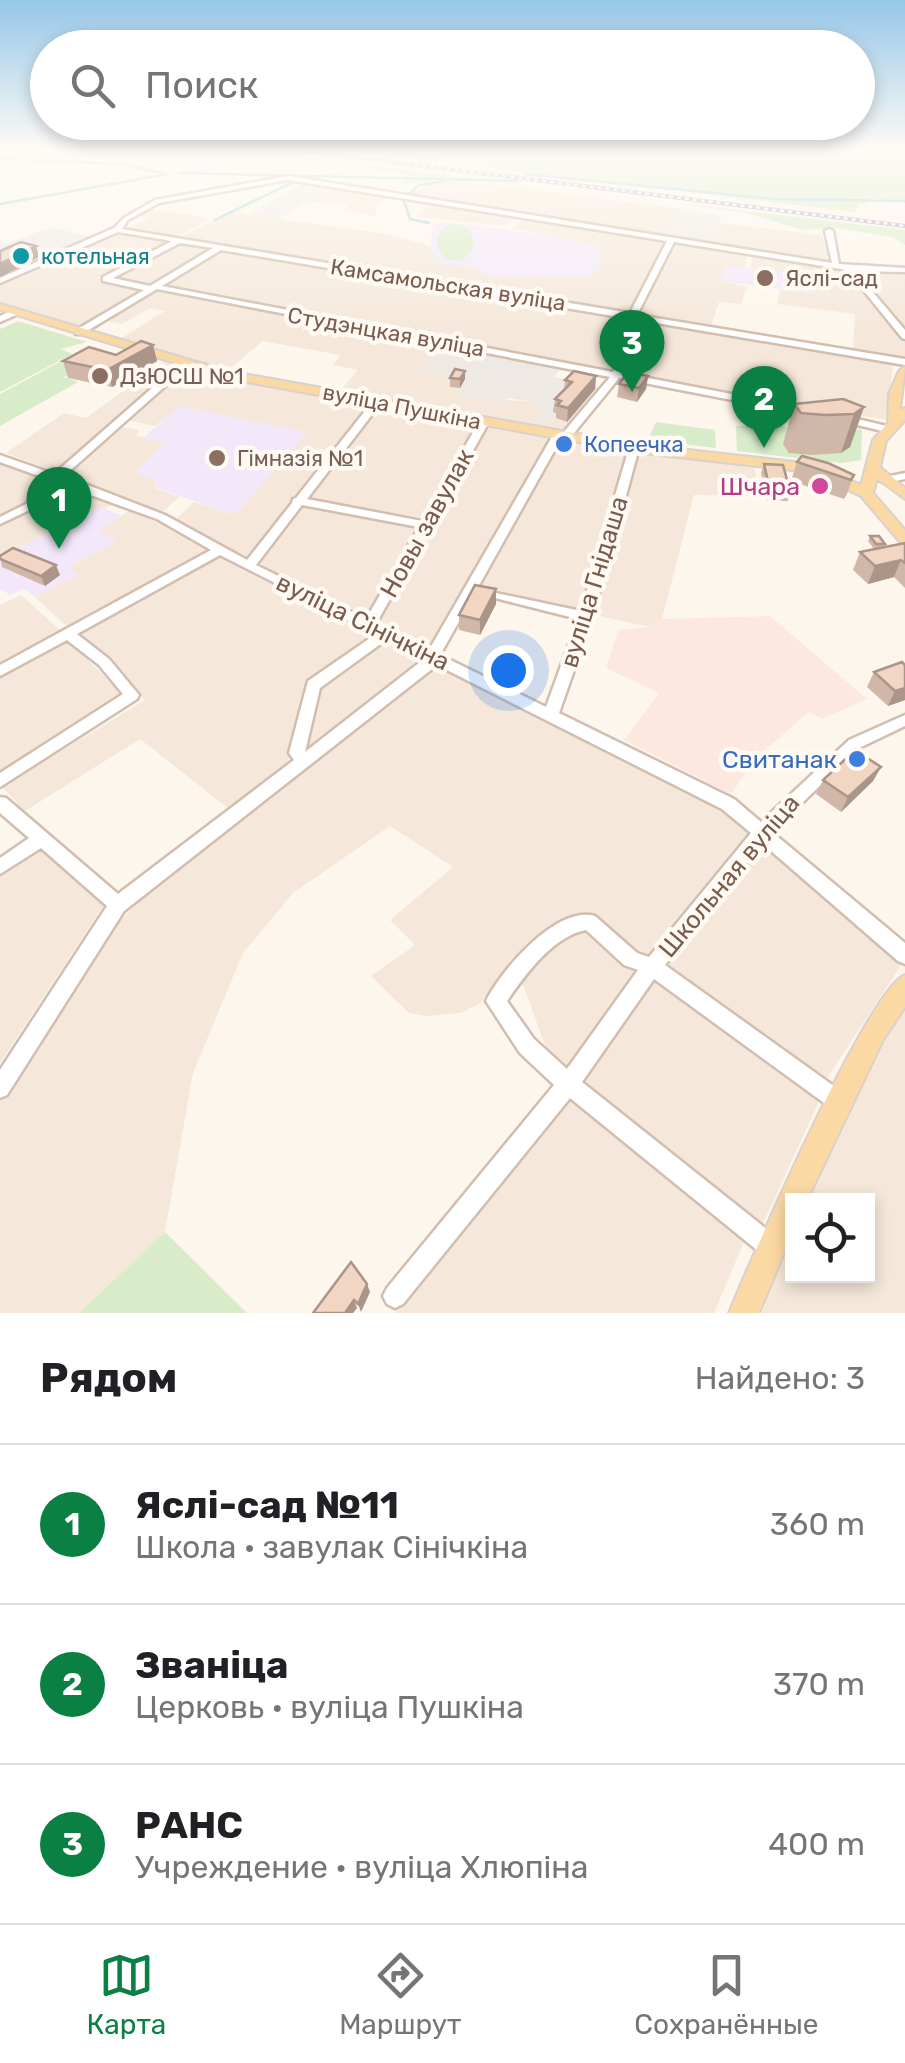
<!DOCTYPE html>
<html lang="ru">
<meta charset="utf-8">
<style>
body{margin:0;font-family:Rubik,sans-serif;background:#f2f2f2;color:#202124}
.controls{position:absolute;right:30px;bottom:30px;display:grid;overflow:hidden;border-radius:0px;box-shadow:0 5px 15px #0003}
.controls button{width:90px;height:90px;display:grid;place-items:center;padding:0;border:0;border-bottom:2px solid #e0e0e0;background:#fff;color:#202124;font:50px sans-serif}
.you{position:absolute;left:508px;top:670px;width:35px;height:35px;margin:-25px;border:8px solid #fff;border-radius:50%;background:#1a73e8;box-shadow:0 0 0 15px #1a73e833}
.badge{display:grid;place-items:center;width:65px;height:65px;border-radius:50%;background:#0b8043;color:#fff;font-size:32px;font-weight:700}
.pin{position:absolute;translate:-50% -82px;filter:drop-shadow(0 2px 5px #0008)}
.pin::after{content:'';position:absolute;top:52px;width:35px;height:30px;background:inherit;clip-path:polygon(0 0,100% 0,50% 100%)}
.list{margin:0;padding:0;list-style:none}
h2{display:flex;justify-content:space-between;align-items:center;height:130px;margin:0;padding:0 40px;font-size:42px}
h2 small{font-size:32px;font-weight:400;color:#757577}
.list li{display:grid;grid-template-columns:65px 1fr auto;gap:30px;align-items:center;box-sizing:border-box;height:160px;padding:0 40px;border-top:2px solid #e0e0e0}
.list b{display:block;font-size:38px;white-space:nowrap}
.list p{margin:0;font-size:32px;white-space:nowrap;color:#757577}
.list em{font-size:32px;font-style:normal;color:#757577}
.icon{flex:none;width:55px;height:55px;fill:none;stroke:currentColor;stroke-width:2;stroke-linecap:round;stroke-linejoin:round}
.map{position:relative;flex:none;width:905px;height:1313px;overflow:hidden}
.search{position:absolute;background:#fff;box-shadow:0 5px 15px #0003;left:30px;right:30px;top:30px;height:110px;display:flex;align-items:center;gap:25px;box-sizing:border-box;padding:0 35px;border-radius:55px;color:#757577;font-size:38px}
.sheet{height:610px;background:#fff}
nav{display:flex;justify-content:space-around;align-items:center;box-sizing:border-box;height:140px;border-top:2px solid #e0e0e0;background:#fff;font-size:28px;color:#757577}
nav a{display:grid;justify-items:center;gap:5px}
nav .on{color:#0b8043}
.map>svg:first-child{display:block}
.residential{fill:#f5e8da}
.commercial{fill:#fde8e0}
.industrial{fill:#efe9e4}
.education{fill:#f3e8fa}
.green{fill:#d8ecc9}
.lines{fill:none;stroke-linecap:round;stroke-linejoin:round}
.stream{stroke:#a5d3da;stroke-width:2.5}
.minor-casing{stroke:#d1beb0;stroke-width:5}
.major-casing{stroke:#dad1cd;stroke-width:4}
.minor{fill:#fff;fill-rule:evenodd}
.major{fill:#fbd9a5;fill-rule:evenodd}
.rail-casing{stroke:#b9a8c9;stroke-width:4}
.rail{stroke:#fffaf3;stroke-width:2.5;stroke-dasharray:4;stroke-linecap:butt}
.wall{fill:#d1b7a8}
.shaded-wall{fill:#aa9588}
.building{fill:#f3d5c3;stroke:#aa9588;stroke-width:2.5}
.culture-dot{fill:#0f9aa8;stroke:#fffaf3;stroke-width:4}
.education-dot{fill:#8d6e63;stroke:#fffaf3;stroke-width:4}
.shop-dot{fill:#3f7fe0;stroke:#fffaf3;stroke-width:4}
.hotel-dot{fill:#d1479c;stroke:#fffaf3;stroke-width:4}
.labels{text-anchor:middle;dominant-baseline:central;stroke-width:9;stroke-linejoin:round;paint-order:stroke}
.far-culture-label{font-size:22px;fill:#0d838f;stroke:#fffaf3;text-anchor:start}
.far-education-label{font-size:22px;fill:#785e54;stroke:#fffaf3;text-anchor:start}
.far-street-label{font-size:22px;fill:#7a5c4d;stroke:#fffaf3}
.far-shop-label{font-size:22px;fill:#366cbe;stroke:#fffaf3;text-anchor:start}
.hotel-label{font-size:25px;fill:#b23c85;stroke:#fffaf3;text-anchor:end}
.street-label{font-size:25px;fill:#7a5c4d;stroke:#fffaf3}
.shop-label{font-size:25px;fill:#366cbe;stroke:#fffaf3;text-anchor:end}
</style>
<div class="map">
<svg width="905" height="1313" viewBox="0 0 905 1313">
<rect width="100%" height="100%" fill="#fdf6ec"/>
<g class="residential">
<path d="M451 181 507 186 677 208 664 237 410 196 422 186Z"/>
<path d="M336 187 393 195 376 205V216L342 211 349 205 309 201Z"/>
<path d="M431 202 518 216 506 226 416 217Z"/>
<path d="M152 210 180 213 210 219 172 239 124 229 149 218 140 215Z"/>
<path d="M229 212 386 234 431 246 440 263 474 267 488 276H592L555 236 512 229 525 217 667 241 630 313 177 239Z"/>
<path d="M719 223 822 235 831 262 710 244Z"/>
<path d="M113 233 173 242 97 278 147 289 81 327 0 304V283Z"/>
<path d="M179 242 215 249 152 287 110 278Z"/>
<path d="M673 242 748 254 744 269 726 266 721 281 747 287 741 304 719 302 711 325 640 314Z"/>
<path d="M220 249 640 317 613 374 161 286Z"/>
<path d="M753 255 845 268 905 341V357L853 348 855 314 777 304 780 290 812 293 807 274 750 269Z"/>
<path d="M855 270 905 271V328Z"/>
<path d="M157 288 435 342 429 351 435 353 421 371 467 379 456 396 535 402 542 409 539 418 569 423 561 433 338 393 358 370 333 365 340 355 263 341 227 371 120 339 165 311 150 308 122 324 104 320Z"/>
<path d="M646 320 893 363 887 420 619 375Z"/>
<path d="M163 362 181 366 59 473 6 453 64 413 86 418Z"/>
<path d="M184 368 371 405 246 557 174 521 194 502 228 513 238 511 307 432 180 407 155 426 126 420Z"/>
<path d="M377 406 479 426 426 518 304 499Z"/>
<path d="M123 427 139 430 136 436 165 442 155 488 179 497 161 513 64 476Z"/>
<path d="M486 427 549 438 432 646 426 647 376 623Z"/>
<path d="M558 440 627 453 613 511 578 609 478 587Z"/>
<path d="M638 454 754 467 760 496 694 495 662 619 650 627 594 615Z"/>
<path d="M0 462 68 484 0 519Z"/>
<path d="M74 486 116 503 0 556V523Z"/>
<path d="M301 504 421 527 368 616 256 565Z"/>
<path d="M132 509 211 553 71 630 35 597 77 575 69 567 115 542 98 531Z"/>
<path d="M220 556 377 633 309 684 301 697 287 766 229 809 140 739 25 811 2 787 145 700 81 633Z"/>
<path d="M21 595 64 634 0 667V605Z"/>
<path d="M67 640 126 697 0 774V676Z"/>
<path d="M389 640 425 658 315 745 305 746 321 685 351 660Z"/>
<path d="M437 663 699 793 755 832 652 962 585 918 517 965 479 1004 461 1013 426 1016 409 1013 371 976 415 945 390 920 453 867 390 826 293 893 243 953 193 1073 165 1232 79 1313H0V1101L108 933 162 878Z"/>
<path d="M764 838 905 959 824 1083 663 968Z"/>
<path d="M40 846 103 906 0 1063V874Z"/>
<path d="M581 924 640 973 570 1069 546 1048 519 973Z"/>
<path d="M656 974 821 1097 760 1230 576 1084Z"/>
<path d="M905 1005V1313H762L792 1235V1276H868V1200H807L846 1111Z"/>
<path d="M569 1095 746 1237 714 1313H395Z"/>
</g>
<path class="commercial" d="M770 616 867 699 822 719 809 712 757 757 731 794 624 740 659 693 606 668 618 630 650 627 662 619Z"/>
<g class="industrial">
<path d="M305 181 334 186 279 219 249 215Z"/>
<path d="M677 208 721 216 710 244 664 237Z"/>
<path d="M52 227 95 238 0 278V246Z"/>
<path d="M467 349 561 367 554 377 600 387 569 423 538 418 542 409 533 407 534 402 508 398 504 404 456 396 466 379 421 372 435 353 460 355Z"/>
</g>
<g class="education">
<path d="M447 222 555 236 598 247 602 266 592 276H488L474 267 440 263 430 251 433 225Z"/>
<path d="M726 266 807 274 812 293 720 281Z"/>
<path d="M180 406 308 432 238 511 228 513 154 487 158 481 134 474 164 443 143 438Z"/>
<path d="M102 507 122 516 99 531 116 541 69 567 78 575 35 597 24 589 10 595 0 589V556Z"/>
</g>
<g class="green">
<path d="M212 148H239L458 177 405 184V175L395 172Z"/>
<path d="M321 148 430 157 460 148H905V203L872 198 867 204H858L856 212Z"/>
<path d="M669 202 905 230V245L893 237 837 228 803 230 746 213Z"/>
<circle cx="455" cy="242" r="18"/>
<path d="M18 321 87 342 61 349 72 354 0 392V329Z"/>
<path d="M71 356 91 362 64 377 78 382 0 426V394Z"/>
<path d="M656 422 715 430 716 448 648 440Z"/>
<path d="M831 422 862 430 861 460 841 463 737 451 736 426H779L824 433Z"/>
<path d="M165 1232 247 1313H79Z"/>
</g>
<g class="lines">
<g class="stream">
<path d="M0 159 122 164 162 173"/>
<path d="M180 173 517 181"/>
<path d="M524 174 774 199 905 201"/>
<path d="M408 195 419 185 444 181"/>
<path d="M403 198 410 219 429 223"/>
<path d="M0 204 168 174"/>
<path d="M215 220 295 181"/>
</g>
<g class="minor-casing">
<g id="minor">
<path d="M288 176 832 263 825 231 829 229 833 231 839 264 905 268V272L855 271 905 330V339L902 338 847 270 674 242 637 315 905 359V365L645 321 622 373 809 409 814 412 809 415 619 378 570 438 562 437 477 589 581 611 629 448 634 445 638 446 639 448 593 616 559 713 734 799 761 822 849 740 905 715V726L859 748 772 832 905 943V964L898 961 763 844 665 965 845 1094 848 1101 845 1108 838 1111 831 1108 654 979 582 1082 779 1239 782 1247 779 1255 771 1258 763 1255 570 1098 403 1304 395 1308 387 1304 383 1296 387 1288 554 1085 520 1053 486 1001C501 970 557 905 595 916L637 953 649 957 751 833 722 809 435 664 432 669 124 911 7 1095 0 1098V1070L107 906 41 848 0 874V858L29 838 0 813V797L6 798 118 894 294 760 289 753 308 681 376 634 220 555 77 634 109 659 139 695 137 699 0 787V773L123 694 99 665 67 640 0 676V665L211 550 157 519 74 489 0 524V517L64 485 0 462V455L54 474 183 361H189V365L63 477 80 482 165 515 247 560 292 503 293 499 296 498 373 401 381 403 307 499 422 521 479 422 480 420H488L489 422 376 624 429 650 553 435 558 432 562 434 610 377 157 289 82 334H76V330L144 290 103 281V277L172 241 118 232 0 283V278L114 228 124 218 155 200ZM288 180 667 241 630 313 122 229 128 220 159 203ZM180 243 213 248 150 286 113 278ZM221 250 637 320 613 372 162 286ZM302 505 419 527 366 619 256 565ZM475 593 578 619 546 707 440 655ZM386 640 424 659 305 752 320 688ZM586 930 624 965 638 970 567 1069 534 1039 507 1001C525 975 553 936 586 930Z"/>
<path d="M15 309 18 310V314L0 322V316Z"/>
<path d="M840 415 891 427 892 429 887 432 836 420 835 418Z"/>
<path d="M905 473V479L885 483 879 480 881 478Z"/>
</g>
</g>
<g class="major-casing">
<g id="major">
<path d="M0 304 227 371 634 444 812 464 861 485 873 440 888 423 889 394 899 371 905 367 900 410 905 408V420L886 441 880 467 905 488V499L877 478 873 493 905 530V544L900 542 861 496 809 472 634 452 225 378 0 310Z"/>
<path d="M905 975V1007L883 1040 807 1200H792V1234L759 1313H729C750 1262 868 989 905 975Z"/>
</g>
</g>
<use href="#minor" class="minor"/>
<use href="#major" class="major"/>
<g class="rail-casing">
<path id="rail" d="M280 148 905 226"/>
</g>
<use href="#rail" class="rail"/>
</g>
<g class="wall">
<path d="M153 345 157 361 112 387 68 378 63 361 116 355Z"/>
<path d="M596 376 595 389 567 422 556 418V413L553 412 555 399 564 390 565 380Z"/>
<path d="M648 376 646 389 637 402 617 397 619 384Z"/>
<path d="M450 378 465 379 460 388 450 387Z"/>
<path d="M794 404 864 407 850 447 841 453 812 455 789 453 783 444Z"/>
<path d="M797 462 854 475 847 494 844 499 791 481Z"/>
<path d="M764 464 790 491 788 501 767 500 761 473Z"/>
<path d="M870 536 885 544 884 547 905 543V588L894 577 868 584 853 570 860 552 874 549 868 541Z"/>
<path d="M0 556 60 575 45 586 2 567Z"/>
<path d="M496 589V604L480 635 459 630V615Z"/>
<path d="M905 665V700L888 706 867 687 874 672Z"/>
<path d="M881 767 873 781 841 812 816 794 823 780Z"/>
</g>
<g class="shaded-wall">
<path d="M36 246 39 257 0 277V264Z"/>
<path d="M153 345 157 361 112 387 107 370Z"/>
<path d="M465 371V379L460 388V379Z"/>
<path d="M596 376 595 389 567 422 568 408Z"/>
<path d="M648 376 646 389 637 402 639 388Z"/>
<path d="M864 407 850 447 841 453 854 414Z"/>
<path d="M901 560 894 577 868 584 875 566Z"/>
<path d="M56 565 60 575 45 586 41 576Z"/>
<path d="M496 589V604L480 635V620Z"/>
<path d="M905 688V700L888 706 895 691Z"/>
<path d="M881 767 873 781 841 812 848 797Z"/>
<path d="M367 1284 370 1292 361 1312 358 1304Z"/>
<path d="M354 1300 357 1308 353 1313H345Z"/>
</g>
<g class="building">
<path d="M21 242 36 246 0 264V251Z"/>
<path d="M141 341 153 345 107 370 63 361 89 347 116 355Z"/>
<path d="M455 369 465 371 460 379 450 378Z"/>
<path d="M574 371 596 376 568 408 557 405 561 401 555 399 572 382 565 380Z"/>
<path d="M628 372 648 376 639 388 619 384Z"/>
<path d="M843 399 864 407 854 414 825 415 801 413 794 404Z"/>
<path d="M802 456 828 463 854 475 851 480 797 462Z"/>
<path d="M764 464 783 465 790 491 770 490Z"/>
<path d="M870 536H879L885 544H876Z"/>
<path d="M905 543V563L901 560 875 566 860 552Z"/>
<path d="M13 548 56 565 41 576 0 559V556Z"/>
<path d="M475 585 496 589 480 620 459 615Z"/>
<path d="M902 662 905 665V688L895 691 874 672Z"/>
<path d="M855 750 881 767 848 797 823 780Z"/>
<path d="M351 1262 367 1284 358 1304 354 1300 345 1313H313Z"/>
</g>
<linearGradient id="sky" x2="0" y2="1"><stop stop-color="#97c7e8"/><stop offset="0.45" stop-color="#fefbf6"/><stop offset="1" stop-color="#fefbf6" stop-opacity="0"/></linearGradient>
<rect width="905" height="332" fill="url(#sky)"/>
<circle class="culture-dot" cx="21" cy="256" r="10"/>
<g class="education-dot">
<circle cx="765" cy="278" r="10"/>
<circle cx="100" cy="376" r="10"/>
<circle cx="217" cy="458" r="10"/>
</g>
<g class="shop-dot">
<circle cx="564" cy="444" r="10"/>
<circle cx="857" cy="759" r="10"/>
</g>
<circle class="hotel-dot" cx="820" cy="486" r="10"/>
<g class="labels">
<g class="far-culture-label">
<text x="41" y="256">котельная</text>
</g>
<g class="far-education-label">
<text x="785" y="278">Яслі-сад</text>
<text x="120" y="376">ДзЮСШ №1</text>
<text x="237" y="458">Гімназія №1</text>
</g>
<g class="far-street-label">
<text transform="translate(448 285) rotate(9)">Камсамольская вуліца</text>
<text transform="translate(386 332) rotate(10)">Студэнцкая вуліца</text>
<text transform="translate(402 407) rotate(11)">вуліца Пушкіна</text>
</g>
<g class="far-shop-label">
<text x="584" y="444">Копеечка</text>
</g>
<g class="hotel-label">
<text x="800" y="486">Шчара</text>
</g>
<g class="street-label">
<text transform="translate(427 523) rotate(-61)">Новы завулак</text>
<text transform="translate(594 582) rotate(-73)">вуліца Гнідаша</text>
<text transform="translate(363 622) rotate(26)">вуліца Сінічкіна</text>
<text transform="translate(729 876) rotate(-50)">Школьная вуліца</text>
</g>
<g class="shop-label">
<text x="837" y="759">Свитанак</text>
</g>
</g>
</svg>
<div class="controls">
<button><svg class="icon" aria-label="locate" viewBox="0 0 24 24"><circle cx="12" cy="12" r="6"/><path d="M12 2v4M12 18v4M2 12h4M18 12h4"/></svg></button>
</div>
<div class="you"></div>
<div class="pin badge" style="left:59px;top:549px">1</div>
<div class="pin badge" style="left:764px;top:448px">2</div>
<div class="pin badge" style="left:632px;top:392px">3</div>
<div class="search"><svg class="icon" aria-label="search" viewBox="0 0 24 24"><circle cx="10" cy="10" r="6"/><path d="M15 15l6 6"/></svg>Поиск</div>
</div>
<section class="sheet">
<h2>Рядом<small>Найдено: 3</small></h2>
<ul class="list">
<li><span class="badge">1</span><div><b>Яслі-сад №11</b><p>Школа · завулак Сінічкіна</p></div><em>360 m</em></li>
<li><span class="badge">2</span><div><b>Званіца</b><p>Церковь · вуліца Пушкіна</p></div><em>370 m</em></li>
<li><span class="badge">3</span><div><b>РАНС</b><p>Учреждение · вуліца Хлюпіна</p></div><em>400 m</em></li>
</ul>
</section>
<nav>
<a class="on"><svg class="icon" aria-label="map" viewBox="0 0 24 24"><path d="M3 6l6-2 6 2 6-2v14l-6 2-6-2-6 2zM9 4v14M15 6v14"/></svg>Карта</a>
<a><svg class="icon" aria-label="directions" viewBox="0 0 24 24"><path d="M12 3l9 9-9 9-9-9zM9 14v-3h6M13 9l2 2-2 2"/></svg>Маршрут</a>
<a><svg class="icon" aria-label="saved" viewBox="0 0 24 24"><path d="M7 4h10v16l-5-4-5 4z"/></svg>Сохранённые</a>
</nav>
